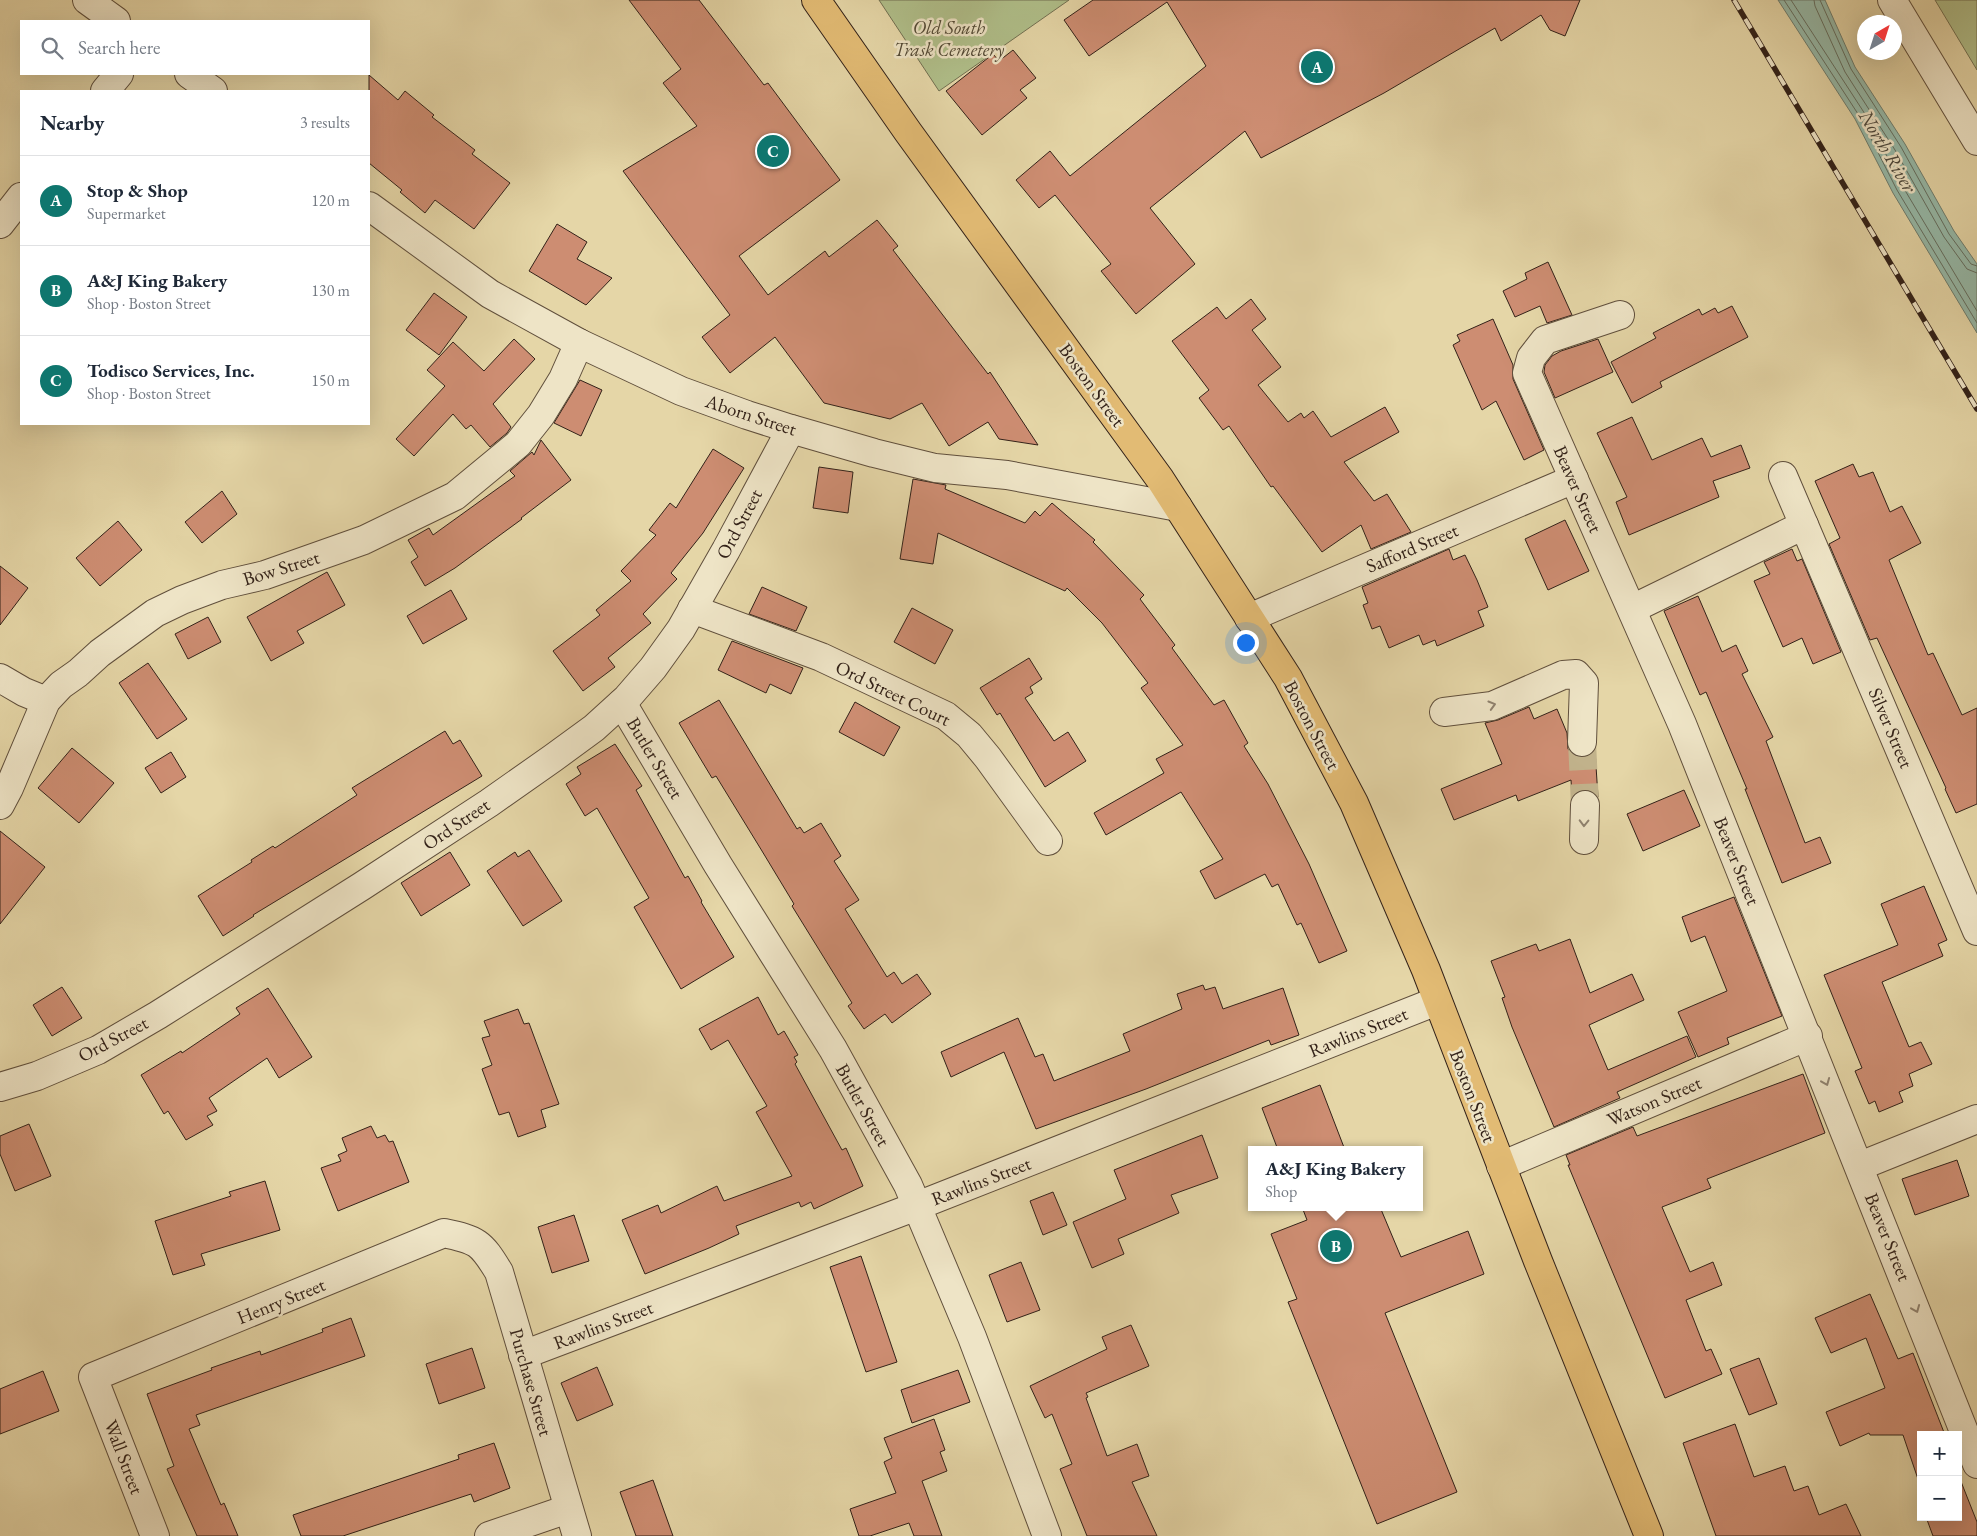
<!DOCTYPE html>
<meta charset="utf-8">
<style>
body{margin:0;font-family:"EB Garamond",serif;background:#f6f6f7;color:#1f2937}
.controls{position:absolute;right:15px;bottom:15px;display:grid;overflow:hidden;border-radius:0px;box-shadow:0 5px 20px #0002}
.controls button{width:45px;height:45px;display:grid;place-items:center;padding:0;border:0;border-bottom:1px solid #e0e1e3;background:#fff;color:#1f2937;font:25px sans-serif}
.compass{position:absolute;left:1857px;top:15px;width:45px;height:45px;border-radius:50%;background:#fff;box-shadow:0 5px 20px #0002;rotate:39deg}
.you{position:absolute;left:1245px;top:642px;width:18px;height:18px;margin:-12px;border:4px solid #fff;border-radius:50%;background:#1a73e8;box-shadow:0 0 0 8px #1a73e833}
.badge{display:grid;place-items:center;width:32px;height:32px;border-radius:50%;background:#0f766e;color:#fff;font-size:16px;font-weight:700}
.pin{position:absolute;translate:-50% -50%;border:2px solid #fff;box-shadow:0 1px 5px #0006}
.popup{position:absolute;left:1248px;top:1146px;width:175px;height:65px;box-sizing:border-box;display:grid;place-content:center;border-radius:0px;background:#fff;filter:drop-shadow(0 1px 4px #0005);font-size:16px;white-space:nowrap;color:#747a83}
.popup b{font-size:19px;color:#1f2937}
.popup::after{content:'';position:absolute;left:50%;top:100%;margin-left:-10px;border:10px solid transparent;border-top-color:#fff}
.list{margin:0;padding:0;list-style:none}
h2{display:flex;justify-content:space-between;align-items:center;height:65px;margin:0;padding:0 20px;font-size:21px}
h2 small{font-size:16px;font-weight:400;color:#747a83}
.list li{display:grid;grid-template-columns:32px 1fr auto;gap:15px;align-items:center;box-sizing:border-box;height:90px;padding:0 20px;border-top:1px solid #e0e1e3}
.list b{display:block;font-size:19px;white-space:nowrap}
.list p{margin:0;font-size:16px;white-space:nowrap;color:#747a83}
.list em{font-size:16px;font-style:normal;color:#747a83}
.icon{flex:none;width:28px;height:28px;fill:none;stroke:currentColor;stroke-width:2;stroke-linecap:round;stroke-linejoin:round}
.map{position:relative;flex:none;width:1977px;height:1536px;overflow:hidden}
.search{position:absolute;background:#fff;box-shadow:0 5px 20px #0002;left:20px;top:20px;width:350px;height:55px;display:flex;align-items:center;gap:12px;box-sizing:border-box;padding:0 18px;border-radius:0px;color:#747a83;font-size:19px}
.panel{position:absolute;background:#fff;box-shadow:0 5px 20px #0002;left:20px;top:90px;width:350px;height:335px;border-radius:0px}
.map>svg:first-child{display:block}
.green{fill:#b0bf8a;stroke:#727052}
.water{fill:#96b9a8;stroke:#6e7d6f}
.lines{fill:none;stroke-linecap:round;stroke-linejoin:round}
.shore{stroke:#646e60;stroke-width:1}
.building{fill:#cd8d72;stroke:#332219}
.minor-tunnel{stroke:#c1b28b;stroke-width:28;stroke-dasharray:28 14;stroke-linecap:butt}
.minor-casing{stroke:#604f3c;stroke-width:30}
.major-casing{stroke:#332219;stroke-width:30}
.minor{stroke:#eee4c6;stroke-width:28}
.major{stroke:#e2bb74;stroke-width:28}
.rail-casing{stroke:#332219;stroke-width:5.5}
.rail{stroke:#eee4c6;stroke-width:4;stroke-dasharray:11;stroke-linecap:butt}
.oneway{stroke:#908370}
.labels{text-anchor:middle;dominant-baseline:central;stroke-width:5;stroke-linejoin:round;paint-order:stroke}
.park-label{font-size:19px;font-style:italic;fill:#524935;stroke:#eee4c6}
.street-label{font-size:19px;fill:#332219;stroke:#eee4c6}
.water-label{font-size:20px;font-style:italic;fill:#4c483d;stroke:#eee4c6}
</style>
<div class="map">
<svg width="1977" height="1536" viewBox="0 0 1977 1536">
<rect width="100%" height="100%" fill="#e5d6a7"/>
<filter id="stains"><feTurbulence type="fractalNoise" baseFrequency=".004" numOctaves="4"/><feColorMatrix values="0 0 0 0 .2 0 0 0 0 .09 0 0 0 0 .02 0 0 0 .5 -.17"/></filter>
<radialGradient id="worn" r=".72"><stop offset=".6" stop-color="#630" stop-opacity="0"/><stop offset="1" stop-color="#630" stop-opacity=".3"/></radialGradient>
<g class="green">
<path d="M879 0H1069L939 91Z"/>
<path d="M1935 0H1977V70Z"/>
</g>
<path class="water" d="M1778 0H1825L1855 67 1905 144 1954 231 1977 264V333L1893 193 1855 119Z"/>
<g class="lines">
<g class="shore">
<path d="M1784 0 1860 117 1897 190 1977 323"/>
<path d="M1791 0 1865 114 1903 187 1977 311"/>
<path d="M1814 0 1815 6 1845 72 1895 150 1944 237 1967 269 1977 273"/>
<path d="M1820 0 1851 69 1901 147 1949 234 1971 264 1977 266"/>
</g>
</g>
<g class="building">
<path d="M629 0H699L764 85 768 83 840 180 739 256 768 295 825 251 829 257 877 220 898 246 893 250 988 374 990 372 1038 445 999 439 988 422 949 446 922 403 890 419 824 403 775 337 730 373 702 337 730 315 623 171 697 126 663 83 681 69Z"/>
<path d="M1093 0H1580L1565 36 1550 30 1541 15 1501 41 1495 28 1384 93 1261 158 1245 131 1150 208 1195 264 1136 314 1101 271 1111 264 1055 195 1039 208 1016 180 1050 151 1070 176 1206 66 1167 2 1089 56 1064 20Z"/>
<path d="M1013 50 1036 78 1020 90 1027 98 982 135 946 91 993 54 999 61Z"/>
<path d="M369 75 398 100 405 91 434 115 432 117 475 150 472 154 510 183 474 229 435 200 425 213 400 192 402 190 369 163Z"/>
<path d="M557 224 587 242 577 259 612 278 586 305 529 271Z"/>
<path d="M1548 262 1572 315 1547 323 1540 306 1515 317 1503 291 1527 279 1525 273Z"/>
<path d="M434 293 467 317 439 355 406 330Z"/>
<path d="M1251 299 1266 319 1252 330 1281 367 1258 385 1288 422 1301 413 1304 418 1313 411 1331 437 1385 407 1399 432 1344 462 1374 501 1387 494 1411 532 1371 549 1361 525 1322 552 1273 486 1271 487 1229 426 1223 430 1199 398 1209 390 1172 341 1217 307 1226 319Z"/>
<path d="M1732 306 1748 337 1660 382 1662 387 1632 403 1611 362 1656 338 1653 333 1699 309 1702 315 1715 308 1718 313Z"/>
<path d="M1493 319 1513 365V379L1544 450 1524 460 1496 401 1482 410 1453 345 1460 341 1457 335Z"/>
<path d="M514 339 535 359 493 404 511 427 507 433 490 447 471 425 466 429 453 414 414 456 396 439 445 386 427 370 453 342 484 371Z"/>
<path d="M1598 339 1613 372 1555 398 1544 372 1545 365 1552 356 1561 351Z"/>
<path d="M580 380 602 390 581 436 554 423Z"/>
<path d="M1632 417 1652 460 1702 438 1711 457 1741 445 1750 468 1713 481 1719 497 1629 535 1616 502 1627 497 1597 433Z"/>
<path d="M541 440 571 480 521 518 522 519 455 568 425 586 411 562 418 557 408 540 429 528 433 535 515 476 510 471 532 452 534 455Z"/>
<path d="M713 449 744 468 703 533 671 573 677 579 643 614 651 623 608 658 615 667 583 691 553 651 600 615 596 610 631 581 621 571 656 535 649 530 670 503 676 508Z"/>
<path d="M1853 464 1859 477 1873 472 1890 512 1902 506 1921 543 1889 560 1928 655 1933 653 1962 715 1977 708V804L1956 813 1945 789 1946 788 1877 638 1870 640 1829 544 1840 538 1815 481Z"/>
<path d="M819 467 853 472 848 513 813 508Z"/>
<path d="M913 479 946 485 945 489 1025 523 1035 511 1040 516 1052 503 1095 540 1093 542 1144 595 1140 599 1175 645 1172 648 1214 705 1224 700 1248 743 1244 746 1268 784 1309 864 1347 951 1319 963 1301 923 1297 925 1278 884 1272 887 1265 874 1215 899 1200 871 1223 859 1181 792 1106 835 1094 813 1164 773 1156 759 1183 745 1141 688 1148 683 1102 623 1067 588 1065 591 938 533 933 564 900 559Z"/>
<path d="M222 491 237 514 202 543 185 522Z"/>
<path d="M1565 520 1589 571 1548 590 1525 539Z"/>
<path d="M118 521 142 550 100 586 76 558Z"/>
<path d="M1449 549 1453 560 1465 555 1477 580 1488 607 1478 611 1484 626 1437 646 1435 640 1423 645 1419 635 1389 648 1380 626 1372 629 1363 605 1368 603 1362 587Z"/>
<path d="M1792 549 1797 561 1802 559 1841 652 1813 664 1802 638 1783 647 1754 581 1770 574 1764 562Z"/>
<path d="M0 566 28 588 0 625Z"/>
<path d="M327 572 345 605 297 631 304 643 271 661 247 617Z"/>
<path d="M762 587 807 607 796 631 749 614Z"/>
<path d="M451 590 467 619 423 644 407 616Z"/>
<path d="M1698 596 1722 652 1736 645 1748 671 1742 674 1773 737 1766 741 1805 843 1820 837 1831 863 1782 883 1745 789H1747L1706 692 1700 695 1664 611Z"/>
<path d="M912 608 953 630 935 664 894 642Z"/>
<path d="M208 617 221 642 188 659 175 634Z"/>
<path d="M732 641 803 668 791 694 770 684 766 693 718 670Z"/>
<path d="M1029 658 1042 679 1030 687 1033 693 1025 698 1054 741 1068 732 1086 761 1045 787 1000 713 997 715 980 688Z"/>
<path d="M148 663 187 719 157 739 119 683Z"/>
<path d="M719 700 797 829 800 827 804 833 821 823 841 856 834 861 859 900 845 909 887 977 894 972 902 984 917 974 931 994 892 1023 885 1014 864 1029 848 1006 852 1003 792 906 794 904 762 851 716 776 712 778 679 723Z"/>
<path d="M855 702 900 727 884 756 839 732Z"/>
<path d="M1529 707 1534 719 1557 709 1567 733 1568 749 1573 755 1581 758 1589 756 1595 750 1598 797 1594 792 1586 789 1578 791 1572 796 1571 780 1518 801 1516 795 1454 820 1441 789 1502 764 1485 723 1498 720Z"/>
<path d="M445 731 453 744 460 740 482 776 253 915 254 916 223 936 198 896 252 862 251 860 273 846 275 848 357 795 352 788Z"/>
<path d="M615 744 642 786 636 790 685 878 688 876 702 901 701 902 734 957 681 989 634 907 649 898 597 808 585 816 566 784 581 774 577 767Z"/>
<path d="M72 748 114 783 79 823 38 788Z"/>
<path d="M171 752 186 777 161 793 145 768Z"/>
<path d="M1684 790 1700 826 1643 851 1627 814Z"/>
<path d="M0 831 45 867 0 924Z"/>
<path d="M529 850 562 901 523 926 487 871 515 852 518 857Z"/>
<path d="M450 852 470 885 421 916 401 883Z"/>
<path d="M1924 886 1947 940 1938 944 1943 956 1882 982 1909 1047 1921 1042 1932 1064 1909 1074 1913 1086 1899 1092 1903 1102 1879 1112 1875 1101 1869 1104 1855 1071 1862 1068 1824 975 1898 945 1881 904Z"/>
<path d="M1734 897 1782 1016 1727 1038 1729 1044 1698 1057 1678 1012 1727 991 1705 936 1691 942 1682 917Z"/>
<path d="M1570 939 1590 993 1632 974 1644 1000 1589 1025 1608 1070 1687 1036 1696 1057 1617 1092 1620 1098 1554 1127 1512 1027 1502 998 1505 997 1491 961 1536 944 1539 951Z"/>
<path d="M1203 985 1205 990 1215 987 1223 1009 1283 988 1299 1035 1271 1045 1269 1040 1146 1089 1036 1129 1004 1052 951 1077 941 1052 1018 1018 1035 1057 1043 1054 1054 1081 1130 1051 1123 1034 1182 1009 1177 994Z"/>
<path d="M62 987 82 1018 52 1036 33 1005Z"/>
<path d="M268 988 312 1057 279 1078 267 1058 209 1098 217 1111 207 1116 213 1125 186 1140 168 1111 164 1114 141 1075 181 1051 182 1053 240 1014 236 1008Z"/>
<path d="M758 997 778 1035 784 1031 798 1055 794 1057 797 1062 795 1064 842 1150 846 1148 863 1186 814 1209 811 1202 801 1207 799 1202 736 1226 739 1234 709 1248 645 1274 622 1220 658 1205 661 1213 717 1186 724 1201 792 1176 756 1112 767 1106 728 1040 711 1050 699 1029Z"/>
<path d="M518 1009 524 1024 529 1023 559 1104 541 1110 546 1127 518 1137 509 1112 499 1115 482 1069 492 1065 482 1038 490 1036 484 1021Z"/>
<path d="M1803 1074 1825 1133 1707 1179 1711 1188 1662 1207 1690 1272 1713 1262 1722 1285 1686 1300 1706 1351 1711 1349 1722 1374 1665 1398 1568 1165H1570L1566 1155 1633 1127 1637 1136Z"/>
<path d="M1320 1085 1345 1150H1278L1262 1108Z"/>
<path d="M29 1124 51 1176 15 1191 0 1154V1136Z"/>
<path d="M371 1126 377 1138 385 1135 389 1142 393 1141 409 1182 338 1211 321 1168 341 1161 338 1155 347 1151 342 1138Z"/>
<path d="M1202 1135 1218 1178 1171 1195 1179 1213 1118 1239 1124 1254 1092 1268 1073 1222 1126 1199 1114 1170Z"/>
<path d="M1957 1160 1969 1196 1915 1215 1902 1179Z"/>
<path d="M265 1181 280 1230 201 1254 205 1265 173 1275 155 1221 231 1196 229 1192Z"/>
<path d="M1053 1192 1067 1225 1043 1235 1030 1201Z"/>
<path d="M1302 1207H1380L1401 1257 1468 1231 1484 1274 1385 1313 1457 1492 1377 1524 1288 1302 1297 1299 1271 1234 1307 1220Z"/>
<path d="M574 1215 589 1261 552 1273 538 1227Z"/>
<path d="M861 1256 897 1362 866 1372 830 1267Z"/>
<path d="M1021 1262 1040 1310 1007 1322 989 1275Z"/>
<path d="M1870 1294 1898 1359 1913 1353 1945 1435H1921V1488L1903 1435H1870L1869 1433 1840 1446 1826 1412 1885 1388 1866 1338 1831 1353 1815 1318Z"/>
<path d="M351 1318 365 1356 196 1415 200 1425 189 1429 221 1505 224 1503 238 1536H197L167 1469 174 1466 147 1394 212 1370 211 1368 260 1351 261 1355 323 1332 322 1329Z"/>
<path d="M1131 1325 1149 1366 1086 1393 1088 1397 1086 1398 1107 1456 1137 1444 1149 1476 1132 1482 1157 1536H1087L1060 1469 1072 1464 1052 1414 1045 1418 1030 1386 1107 1349 1102 1337Z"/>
<path d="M472 1348 485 1388 439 1404 426 1364Z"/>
<path d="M1759 1358 1777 1404 1749 1415 1730 1369Z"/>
<path d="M597 1367 613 1405 577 1421 561 1383Z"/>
<path d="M958 1370 970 1402 912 1423 901 1390Z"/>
<path d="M43 1371 59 1411 0 1434V1389Z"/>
<path d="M934 1419 945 1450 940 1452 947 1471 922 1481 942 1536H914L909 1523 870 1536H859L850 1509 896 1493 884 1462 892 1458 884 1438Z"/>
<path d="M1735 1424 1754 1477 1785 1466 1794 1491 1808 1486 1819 1515 1846 1504 1861 1536H1716L1683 1443Z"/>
<path d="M494 1443 510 1488 474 1502 471 1494 343 1536H301L293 1515 459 1459 458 1455Z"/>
<path d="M1958 1474 1977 1522V1536H1933L1926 1517H1958Z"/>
<path d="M653 1480 673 1536H636L620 1492Z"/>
</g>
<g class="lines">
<path class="minor-tunnel" d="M1582 742 1585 805"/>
<g class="minor-casing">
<g id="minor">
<path d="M87 0 116 21"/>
<path d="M1892 0 1977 141"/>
<path d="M189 74 213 91"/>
<path d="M105 91 119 74"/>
<path d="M369 206 490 294 579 343 681 391 747 415 791 429 874 453 935 468 1007 475 1178 507"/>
<path d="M0 224 21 197"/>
<path d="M1620 315 1545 340 1531 358 1527 373 1682 724 1977 1464"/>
<path d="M1783 476 1804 525"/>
<path d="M692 609 821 657 946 716 969 735 988 758 1048 841"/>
<path d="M1632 609 1804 525 1977 931"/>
<path d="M1249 618 1574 479"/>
<path d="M0 678 24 692 46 701"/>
<path d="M622 703 718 865 833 1049 908 1185 972 1337 1047 1536"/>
<path d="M1444 712 1492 706 1563 675 1576 674 1584 683 1582 742"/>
<path d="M0 805 9 788 46 701 61 685 78 673 100 653 155 613 182 600 222 585 265 575 364 540 455 496 518 444 541 415 563 379 579 343"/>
<path d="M1584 840 1585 805"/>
<path d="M0 1087 37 1076 98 1050 158 1015 362 886 489 803 553 758 594 728 627 698 653 668 681 629 726 550 791 429"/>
<path d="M1501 1166 1808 1036"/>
<path d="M1860 1166 1977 1119"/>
<path d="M523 1355 917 1206 1437 1001"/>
<path d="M155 1536 93 1377 444 1233C477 1240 481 1242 499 1272L577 1536"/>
<path d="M489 1536 568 1509"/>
</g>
</g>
<g class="major-casing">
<path id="major" d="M816 0 908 132 1160 479 1288 678 1354 803 1426 970 1538 1261 1649 1536"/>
</g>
<use href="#minor" class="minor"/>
<use href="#major" class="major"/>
<g class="rail-casing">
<path id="rail" d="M1734 0 1977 409"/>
</g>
<use href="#rail" class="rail"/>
</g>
<defs><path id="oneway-chevron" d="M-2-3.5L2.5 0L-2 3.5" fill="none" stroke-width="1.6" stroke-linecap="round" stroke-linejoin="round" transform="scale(1.25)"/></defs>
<g class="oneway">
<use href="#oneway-chevron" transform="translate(1492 705) rotate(-16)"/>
<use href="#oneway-chevron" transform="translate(1584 823) rotate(91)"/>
<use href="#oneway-chevron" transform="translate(1826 1082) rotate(68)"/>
<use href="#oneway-chevron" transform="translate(1916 1309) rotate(68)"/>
</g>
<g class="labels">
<g class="park-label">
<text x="949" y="27">Old South<tspan x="949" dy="22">Trask Cemetery</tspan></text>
</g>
<g class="street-label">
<text transform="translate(1092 385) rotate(54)">Boston Street</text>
<text transform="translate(751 415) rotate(18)">Aborn Street</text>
<text transform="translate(1578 489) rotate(66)">Beaver Street</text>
<text transform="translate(739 524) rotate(-62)">Ord Street</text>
<text transform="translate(1412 548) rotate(-23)">Safford Street</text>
<text transform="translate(281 568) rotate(-17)">Bow Street</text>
<text transform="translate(893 693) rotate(26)">Ord Street Court</text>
<text transform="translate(1312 725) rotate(62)">Boston Street</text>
<text transform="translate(1891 728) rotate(67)">Silver Street</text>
<text transform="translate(655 758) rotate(59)">Butler Street</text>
<text transform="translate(456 824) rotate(-34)">Ord Street</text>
<text transform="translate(1737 861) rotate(68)">Beaver Street</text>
<text transform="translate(1358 1032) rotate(-22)">Rawlins Street</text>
<text transform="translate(113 1039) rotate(-28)">Ord Street</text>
<text transform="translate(1473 1096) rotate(69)">Boston Street</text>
<text transform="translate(1654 1101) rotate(-23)">Watson Street</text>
<text transform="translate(863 1105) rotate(61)">Butler Street</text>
<text transform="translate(981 1181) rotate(-21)">Rawlins Street</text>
<text transform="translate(1888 1237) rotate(68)">Beaver Street</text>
<text transform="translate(281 1301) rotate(-22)">Henry Street</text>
<text transform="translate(603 1325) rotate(-21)">Rawlins Street</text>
<text transform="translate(531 1382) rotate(74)">Purchase Street</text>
<text transform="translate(124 1457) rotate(69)">Wall Street</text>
</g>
<g class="water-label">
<text transform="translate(1888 151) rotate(59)">North River</text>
</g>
</g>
<rect width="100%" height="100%" filter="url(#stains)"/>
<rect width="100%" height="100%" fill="url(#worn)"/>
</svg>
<div class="controls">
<button>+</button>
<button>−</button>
</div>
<svg class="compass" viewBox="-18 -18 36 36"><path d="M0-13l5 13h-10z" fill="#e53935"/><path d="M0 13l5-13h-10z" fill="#747a83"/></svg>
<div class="you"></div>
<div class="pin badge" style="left:1317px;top:67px">A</div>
<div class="pin badge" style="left:1336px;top:1246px">B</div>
<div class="popup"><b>A&amp;J King Bakery</b>Shop</div>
<div class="pin badge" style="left:773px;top:151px">C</div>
<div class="search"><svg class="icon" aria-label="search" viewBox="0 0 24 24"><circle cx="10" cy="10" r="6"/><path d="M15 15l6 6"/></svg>Search here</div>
<section class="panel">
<h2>Nearby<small>3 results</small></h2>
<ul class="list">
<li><span class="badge">A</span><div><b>Stop &amp; Shop</b><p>Supermarket</p></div><em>120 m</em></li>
<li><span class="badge">B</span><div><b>A&amp;J King Bakery</b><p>Shop · Boston Street</p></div><em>130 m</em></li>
<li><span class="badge">C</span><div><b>Todisco Services, Inc.</b><p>Shop · Boston Street</p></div><em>150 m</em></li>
</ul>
</section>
</div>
